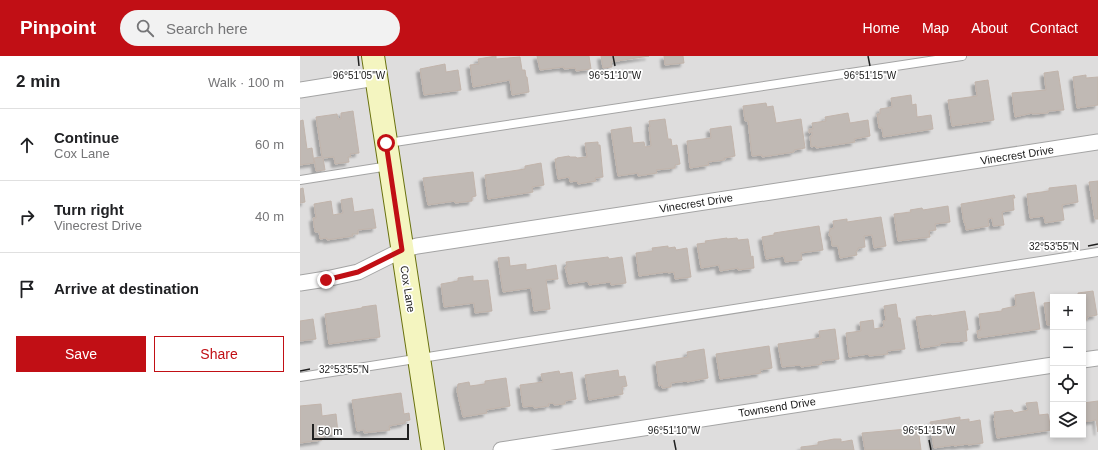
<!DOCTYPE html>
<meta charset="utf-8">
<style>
body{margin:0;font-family:Arial,sans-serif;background:#f2f2f2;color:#202124}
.controls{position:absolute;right:12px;bottom:12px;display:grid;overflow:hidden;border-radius:0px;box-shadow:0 2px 6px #0003}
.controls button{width:36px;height:36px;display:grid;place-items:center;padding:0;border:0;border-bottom:1px solid #e0e0e0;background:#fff;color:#202124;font:20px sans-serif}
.scale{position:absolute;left:12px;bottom:10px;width:97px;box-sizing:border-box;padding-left:4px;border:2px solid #202020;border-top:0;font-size:11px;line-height:14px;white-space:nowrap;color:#202020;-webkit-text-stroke:3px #fff;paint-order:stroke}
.stop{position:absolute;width:12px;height:12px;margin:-9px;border:3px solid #c10f15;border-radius:50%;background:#fff}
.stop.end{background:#c10f15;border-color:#fff;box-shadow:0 1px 4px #0008}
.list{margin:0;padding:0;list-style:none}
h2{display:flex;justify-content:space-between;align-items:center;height:52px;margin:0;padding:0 16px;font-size:17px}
h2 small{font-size:13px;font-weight:400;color:#757577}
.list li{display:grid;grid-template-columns:26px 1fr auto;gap:12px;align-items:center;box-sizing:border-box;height:72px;padding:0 16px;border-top:1px solid #e0e0e0}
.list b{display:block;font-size:15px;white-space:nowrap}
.list p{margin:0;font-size:13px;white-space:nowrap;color:#757577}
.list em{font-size:13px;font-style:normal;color:#757577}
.actions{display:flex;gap:8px;padding:12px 16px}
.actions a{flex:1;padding:9px 0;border:1px solid #c10f15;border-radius:0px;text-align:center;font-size:14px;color:#c10f15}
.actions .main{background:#c10f15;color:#fff}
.icon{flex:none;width:22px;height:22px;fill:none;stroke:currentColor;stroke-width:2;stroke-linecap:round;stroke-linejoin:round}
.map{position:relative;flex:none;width:798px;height:394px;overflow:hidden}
header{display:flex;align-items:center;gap:24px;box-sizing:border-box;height:56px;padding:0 20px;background:#c10f15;color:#fff}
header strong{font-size:19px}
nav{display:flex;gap:22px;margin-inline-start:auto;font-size:14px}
.search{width:280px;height:36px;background:#f2f2f2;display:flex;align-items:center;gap:10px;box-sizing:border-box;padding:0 14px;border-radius:22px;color:#757577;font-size:15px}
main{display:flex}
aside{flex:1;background:#fff}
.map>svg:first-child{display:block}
.residential{fill:#dedddd;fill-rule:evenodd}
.building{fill:#c0b9b4;stroke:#c1b4ab;filter:url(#shadow)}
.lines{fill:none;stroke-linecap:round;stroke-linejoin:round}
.lane-casing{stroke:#a4a4a4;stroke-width:10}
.street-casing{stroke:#a4a4a4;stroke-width:17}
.secondary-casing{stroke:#69710e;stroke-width:24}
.lane{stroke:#fff;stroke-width:8}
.street{stroke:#fff;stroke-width:15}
.secondary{stroke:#f4f5c0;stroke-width:22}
.route{stroke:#c10f15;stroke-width:5}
.ticks{fill:none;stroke:#202020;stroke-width:1.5}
.labels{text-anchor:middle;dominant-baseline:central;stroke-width:3.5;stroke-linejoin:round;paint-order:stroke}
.street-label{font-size:11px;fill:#202020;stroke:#fff}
.ticks-label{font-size:10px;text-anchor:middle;fill:#202020;stroke:#fff;stroke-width:3.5;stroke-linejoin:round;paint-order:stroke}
</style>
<header>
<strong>Pinpoint</strong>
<div class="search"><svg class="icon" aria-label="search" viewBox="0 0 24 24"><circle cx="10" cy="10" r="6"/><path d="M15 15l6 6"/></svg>Search here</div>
<nav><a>Home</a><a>Map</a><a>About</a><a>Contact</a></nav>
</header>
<main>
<aside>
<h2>2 min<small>Walk · 100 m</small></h2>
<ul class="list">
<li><svg class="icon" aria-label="ahead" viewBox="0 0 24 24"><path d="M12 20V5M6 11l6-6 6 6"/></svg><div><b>Continue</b><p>Cox Lane</p></div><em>60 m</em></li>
<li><svg class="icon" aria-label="right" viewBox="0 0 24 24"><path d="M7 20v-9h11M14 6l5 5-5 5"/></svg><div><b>Turn right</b><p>Vinecrest Drive</p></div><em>40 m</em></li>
<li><svg class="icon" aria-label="arrive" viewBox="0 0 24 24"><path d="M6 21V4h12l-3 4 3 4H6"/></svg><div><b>Arrive at destination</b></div></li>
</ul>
<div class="actions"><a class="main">Save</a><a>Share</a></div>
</aside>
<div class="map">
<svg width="798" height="394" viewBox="0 0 798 394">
<defs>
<filter id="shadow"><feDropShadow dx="-3.5" dy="3.5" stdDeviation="1" flood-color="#0004"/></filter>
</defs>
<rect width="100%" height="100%" fill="#f0ede8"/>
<path class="residential" d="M0 0H798V394H0ZM753 241H783V379H753Z"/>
<g class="building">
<path d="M196 0V3L220 1 222 14H225L226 21H227L229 36 212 39 210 24 173 31 170 9 179 8 178 3Z"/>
<path d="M237 0H289L291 13 276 15 275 12 264 13V11L240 14Z"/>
<path d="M301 0H349L311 6 312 11 303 12Z"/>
<path d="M364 0H383L384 7 365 9Z"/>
<path d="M145 8 146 16 158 14 161 34 124 39 120 13Z"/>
<path d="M758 15 764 54 748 55V57L732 58V57L715 61 712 37 746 34 744 17Z"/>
<path d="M786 19V22L798 21V49L777 52 773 21Z"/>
<path d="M688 24 694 64 652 70 648 44 677 40 675 26Z"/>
<path d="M611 39 612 49 616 48 617 61 631 59 633 73 583 81 582 72H579L577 58H580V53L592 51 591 42Z"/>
<path d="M466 47 467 51 473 50 476 67 501 63 505 92 494 94V96L462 101V99L452 100 448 65H445L443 50Z"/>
<path d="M53 55 59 97 50 98 51 101H48L49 106 35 108 34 101 23 102 25 114 16 115 14 102 22 101 16 61 37 58 38 63H41V57Z"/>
<path d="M548 57 550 67 568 64 570 80 554 83 555 86 516 92V90L511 91 510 80H512V76L509 77V73H513L512 67 526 65 525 61Z"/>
<path d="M365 63 368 83H371L372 90 377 89 380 108 375 109V112L356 114 357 117 338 120V117L318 120 311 74 331 71 333 87 344 86 345 91 351 90 349 71H350L349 65Z"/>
<path d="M3 64 7 93 12 92 14 107 0 109V65Z"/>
<path d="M431 70 435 100 424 102 425 104 408 106 409 109 390 112 387 85 411 82 410 73Z"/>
<path d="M298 86V89H300L303 121 295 122 296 125 278 128 277 125 270 126 269 121 258 123 255 103H257V102L269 100 270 101H276L277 102 287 101 285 87Z"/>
<path d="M241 107 244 129 232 131 233 136 188 143 185 119 225 113V110Z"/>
<path d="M173 116 176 140 172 141V145L155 147V145L128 149 123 122Z"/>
<path d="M798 125V163H795L789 126Z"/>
<path d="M776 129 778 146 762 149 764 164 745 167 744 160 730 162 727 138 749 135V132Z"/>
<path d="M3 132 5 146 0 147V133Z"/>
<path d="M714 139 715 142H713L714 154 702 156 704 169 693 170 692 162 688 163 689 170 666 174 665 167H664L661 148Z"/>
<path d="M52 142 54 156 73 153 76 172 58 174V178H52L53 180 27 184V182L20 183 19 176H15L13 162H16L14 148 31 145 33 159 43 157 41 144Z"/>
<path d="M648 150 650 166 635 168 636 174 629 175 630 181 598 185 594 158 611 156 610 154 622 152 623 154Z"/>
<path d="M581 161 586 190 574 192 572 179 564 180 565 191 558 192V194L556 195 557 199 540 202 538 190H532L531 180H529L530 173 534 172 533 165 547 163V166Z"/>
<path d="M519 170 523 194 501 197 502 204 485 206 484 200 466 203 462 181 474 179V177Z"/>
<path d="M427 182V183L437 182 438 184 448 183 451 201 453 200 454 212 438 214V212L420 215 419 209 401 212 397 188 406 187 405 185Z"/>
<path d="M368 190V192L375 191 376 194 387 192 391 221 375 223 374 216 368 217 367 216 339 220 336 197 353 195 352 192Z"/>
<path d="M209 201 210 210 226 208V214L256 209 258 223 246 224 250 253 234 255 231 232 203 236 198 202Z"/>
<path d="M308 201 309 203 322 201 326 227 311 229 310 226 289 229 288 225 269 228 265 211H267L266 206Z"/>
<path d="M173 220V225L188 224 192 255 175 257 174 247 144 251 141 228 158 225V222Z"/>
<path d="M793 235 797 259 787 261V264H783V241H778V237Z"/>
<path d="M734 236 740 273 678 282 677 275 681 274 679 258 702 255V253L716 250 715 239Z"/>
<path d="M753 246V269H747L744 247Z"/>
<path d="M596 248 598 262H600L605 293 587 295 588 298 569 300 568 298 549 301 546 277 561 275 560 266 573 264 574 273 584 271 583 265 586 264 584 250Z"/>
<path d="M76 249 80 281 29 288 25 258 62 252V251Z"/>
<path d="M665 255 668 274H666L667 285 640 287V289L621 292 616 261 631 259 632 260Z"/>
<path d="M13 263 16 283 0 285V265Z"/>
<path d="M535 273 539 303 521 305 522 308 501 311 500 309 482 311 478 288 520 282 519 275Z"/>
<path d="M469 290 472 312 460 314 461 317 420 323 416 298Z"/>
<path d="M404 293 408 322 387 326V325L371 327V331L362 332V329L359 330 356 306 388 301 387 296Z"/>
<path d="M318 314 319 321 325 320 327 330 322 331 323 338 289 344 285 319Z"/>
<path d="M259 315 260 318 272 316 276 343 265 345V348L254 349 253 347 248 348 249 350 234 352 233 350 223 351 220 329 243 326 241 318Z"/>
<path d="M206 322 210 350 186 354 187 357 163 361 157 335 158 328 169 326 170 330 185 328V325Z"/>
<path d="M101 337 104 358 109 357 110 364 105 365V367L89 370 90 374 64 377V374L57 375 52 344Z"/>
<path d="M798 345V376L796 364 783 366V347Z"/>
<path d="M737 346 739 359 748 358 751 374 697 382 694 362 695 361 694 356 712 354 714 357 728 354 726 347Z"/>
<path d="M21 348 22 360 36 358 38 377 24 379V381H21L22 384 0 387V350Z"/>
<path d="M660 361V364L669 363V366L680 364 683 387 668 389V388L654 390V389L634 392 630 366Z"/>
<path d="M618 372 621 394H565L562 377Z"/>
<path d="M534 383H541V386L552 384 554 394H501V391L518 389V386Z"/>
</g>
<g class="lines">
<g class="lane-casing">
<g id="lane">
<path d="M88 87 662 0"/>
<path d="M0 124 89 110"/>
<path d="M0 321 798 196"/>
</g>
</g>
<g class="street-casing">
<g id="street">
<path d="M0 34 76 22"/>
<path d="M0 227 26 223 58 216 102 194 117 190 798 86"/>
<path d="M783 304 798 302"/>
<path d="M201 394 753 309"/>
</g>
</g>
<g class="secondary-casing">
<path id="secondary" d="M73 0 133 394"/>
</g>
<use href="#lane" class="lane"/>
<use href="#street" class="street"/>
<use href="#secondary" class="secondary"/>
</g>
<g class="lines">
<path class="route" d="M26 224 58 216 102 194 86 87"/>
</g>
<path class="ticks" d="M58 0 59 10M313 0 315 10M568 0 570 10M788 190 798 188M0 315 10 313M374 384 376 394M629 384 631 394"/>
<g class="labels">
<g class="street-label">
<text transform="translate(717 99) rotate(-9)">Vinecrest Drive</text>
<text transform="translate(396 147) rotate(-9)">Vinecrest Drive</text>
<text transform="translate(108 233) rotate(81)">Cox Lane</text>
<text transform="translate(477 351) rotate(-9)">Townsend Drive</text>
</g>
</g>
<g class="ticks-label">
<text x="59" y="23">96°51'05"W</text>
<text x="315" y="23">96°51'10"W</text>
<text x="570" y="23">96°51'15"W</text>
<text x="754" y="194">32°53'55"N</text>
<text x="44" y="317">32°53'55"N</text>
<text x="374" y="378">96°51'10"W</text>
<text x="629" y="378">96°51'15"W</text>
</g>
</svg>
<div class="controls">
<button>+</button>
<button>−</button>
<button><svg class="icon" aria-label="locate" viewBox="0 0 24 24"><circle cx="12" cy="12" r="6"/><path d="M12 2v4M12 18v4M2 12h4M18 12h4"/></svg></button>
<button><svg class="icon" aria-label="layers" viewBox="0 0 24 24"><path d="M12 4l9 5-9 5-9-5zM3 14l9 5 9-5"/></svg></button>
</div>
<div class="scale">50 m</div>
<div class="stop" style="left:86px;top:87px"></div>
<div class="stop end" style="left:26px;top:224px"></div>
</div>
</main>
